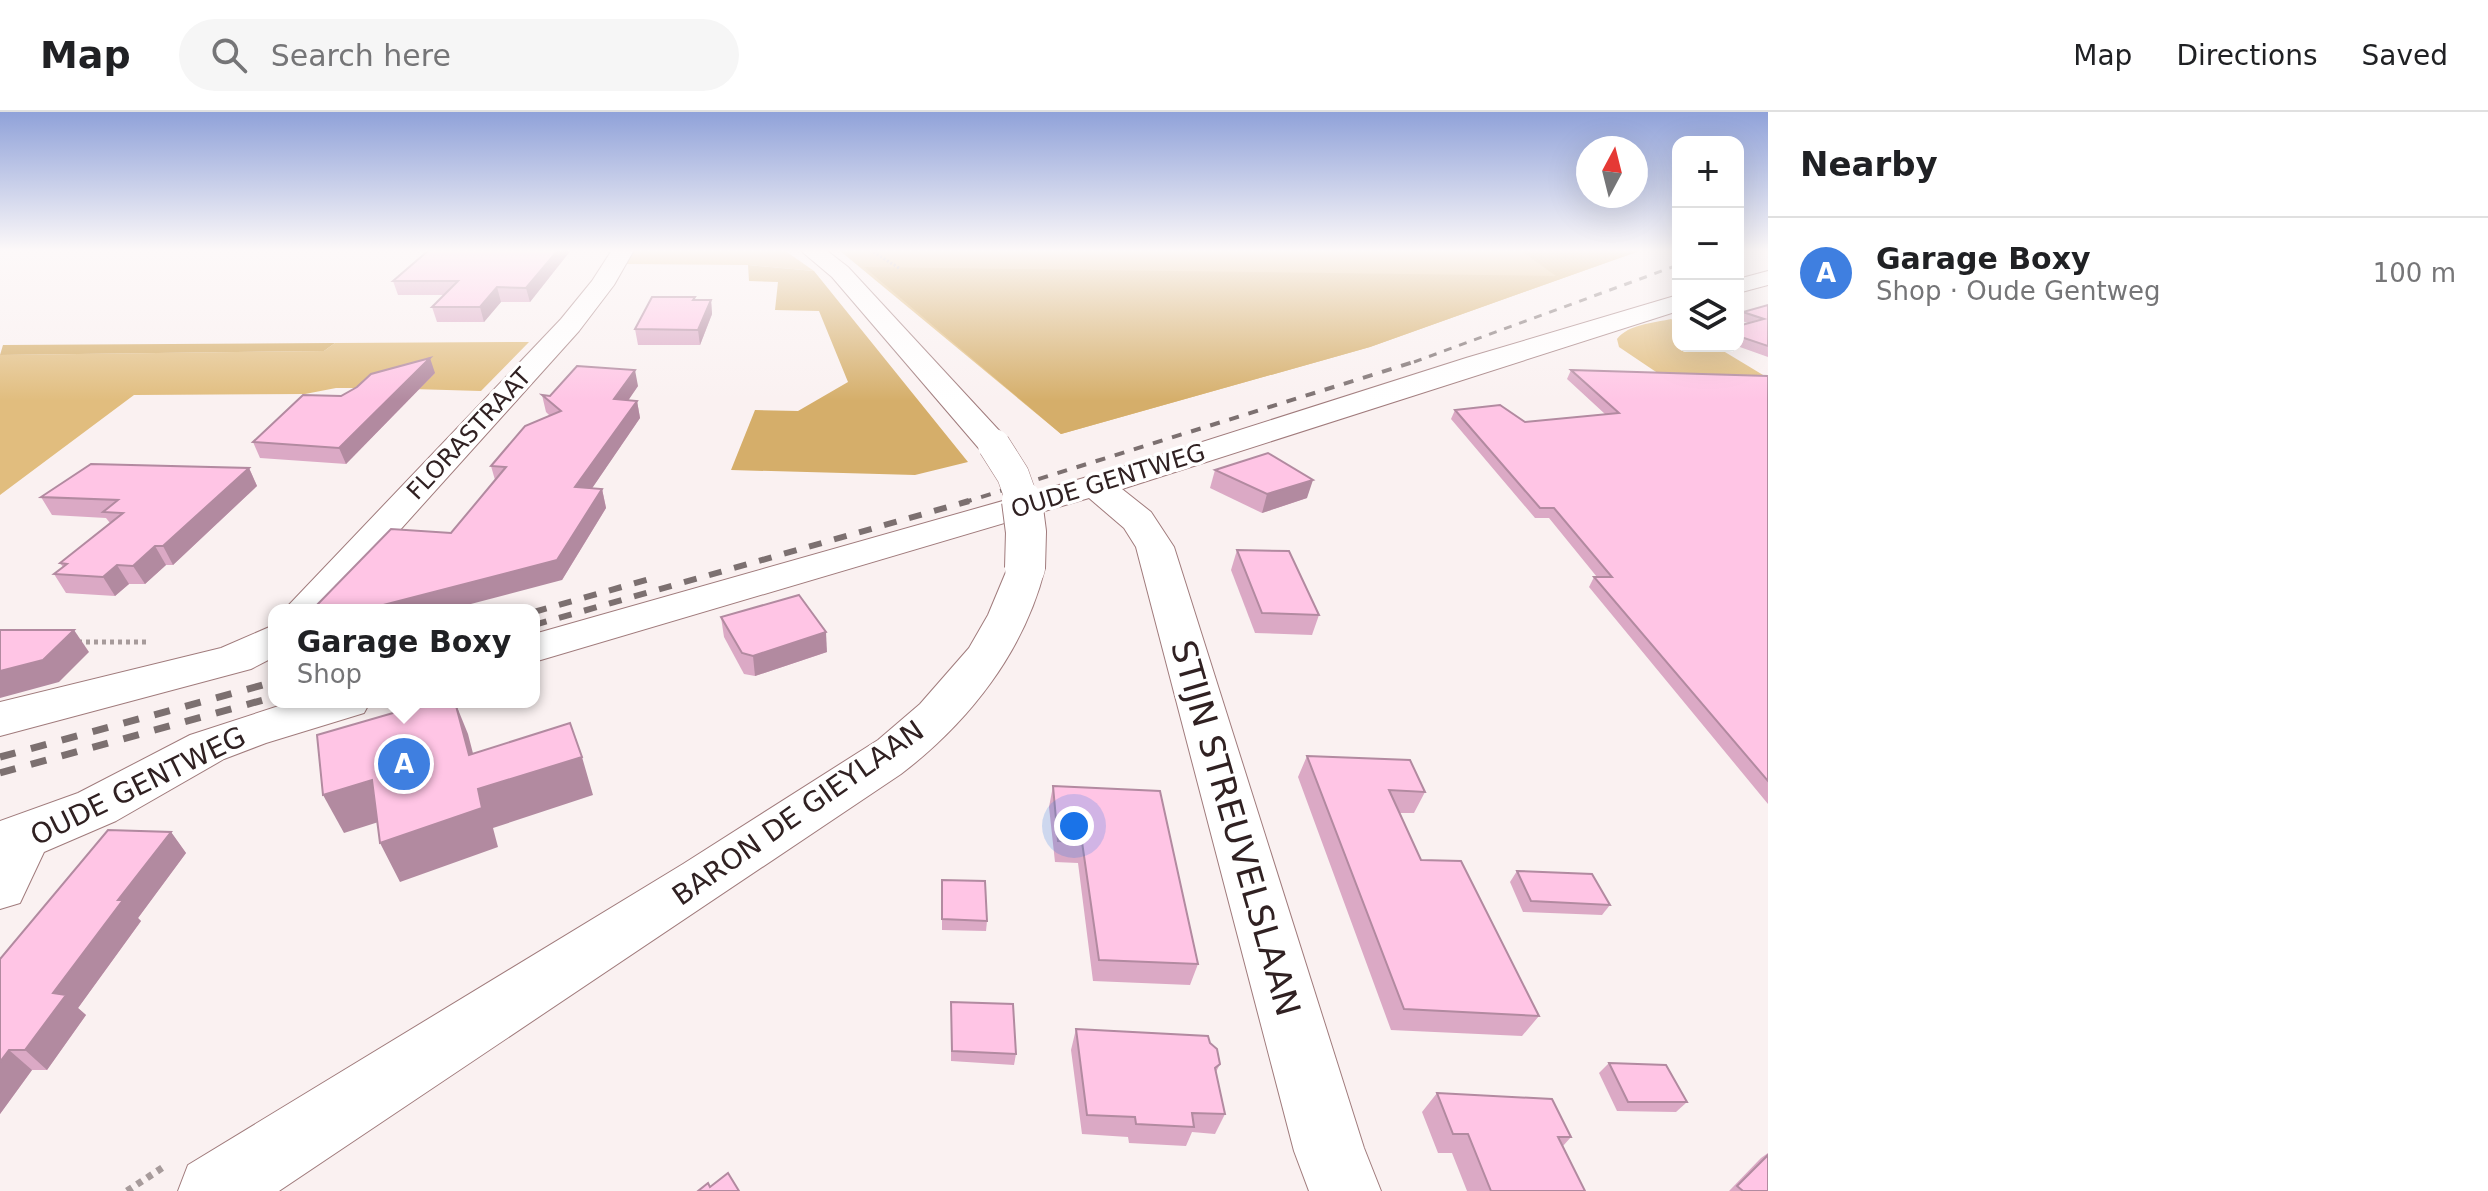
<!DOCTYPE html>
<meta charset="utf-8">
<style>
body{margin:0;font-family:"DejaVu Sans",sans-serif;background:#f6f6f6;color:#202124}
.controls{position:absolute;right:24px;top:24px;display:grid;overflow:hidden;border-radius:16px;box-shadow:0 8px 32px #0002}
.controls button{width:72px;height:72px;display:grid;place-items:center;padding:0;border:0;border-bottom:2px solid #e0e0e0;background:#fff;color:#202124;font:40px sans-serif}
.compass{position:absolute;left:1576px;top:24px;width:72px;height:72px;border-radius:50%;background:#fff;box-shadow:0 8px 32px #0002;rotate:7deg}
.you{position:absolute;left:1074px;top:714px;width:28px;height:28px;margin:-20px;border:6px solid #fff;border-radius:50%;background:#1a73e8;box-shadow:0 0 0 12px #1a73e833}
.badge{display:grid;place-items:center;width:52px;height:52px;border-radius:50%;background:#1a73e8;color:#fff;font-size:26px;font-weight:700}
.pin{position:absolute;translate:-50% -50%;border:4px solid #fff;box-shadow:0 2px 8px #0006}
.popup{position:absolute;left:268px;top:492px;width:272px;height:104px;box-sizing:border-box;display:grid;place-content:center;border-radius:16px;background:#fff;filter:drop-shadow(0 2px 6px #0005);font-size:26px;white-space:nowrap;color:#757577}
.popup b{font-size:30px;color:#202124}
.popup::after{content:'';position:absolute;left:50%;top:100%;margin-left:-16px;border:16px solid transparent;border-top-color:#fff}
.list{margin:0;padding:0;list-style:none}
h2{display:flex;justify-content:space-between;align-items:center;height:104px;margin:0;padding:0 32px;font-size:34px}
h2 small{font-size:26px;font-weight:400;color:#757577}
.list li{display:grid;grid-template-columns:52px 1fr auto;gap:24px;align-items:center;box-sizing:border-box;height:112px;padding:0 32px;border-top:2px solid #e0e0e0}
.list b{display:block;font-size:30px;white-space:nowrap}
.list p{margin:0;font-size:26px;white-space:nowrap;color:#757577}
.list em{font-size:26px;font-style:normal;color:#757577}
.icon{flex:none;width:44px;height:44px;fill:none;stroke:currentColor;stroke-width:2;stroke-linecap:round;stroke-linejoin:round}
.map{position:relative;flex:none;width:1768px;height:1079px;overflow:hidden}
header{display:flex;align-items:center;gap:48px;box-sizing:border-box;height:112px;padding:0 40px;background:#fff;border-bottom:2px solid #e0e0e0}
header strong{font-size:38px}
nav{display:flex;gap:44px;margin-inline-start:auto;font-size:28px}
.search{width:560px;height:72px;background:#f6f6f6;display:flex;align-items:center;gap:20px;box-sizing:border-box;padding:0 28px;border-radius:44px;color:#757577;font-size:30px}
main{display:flex}
aside{flex:1;background:#fff}
.map>svg:first-child{display:block}
.green{fill:#e1bd7e}
.forest{fill:#d5ae6a}
.lines{fill:none;stroke-linecap:round;stroke-linejoin:round}
.minor-casing{stroke:#a07b7c;stroke-width:2}
.path-far2{stroke:#a79b9b;stroke-width:3;stroke-dasharray:2 2;stroke-linecap:butt}
.path-far1{stroke:#a79b9b;stroke-width:5;stroke-dasharray:4 4;stroke-linecap:butt}
.path{stroke:#a79b9b;stroke-width:7;stroke-dasharray:6 6;stroke-linecap:butt}
.minor{fill:#fff;fill-rule:evenodd}
.rail-far3{stroke:#7c7070;stroke-width:3;stroke-dasharray:8 8;stroke-linecap:butt}
.rail-far2{stroke:#7c7070;stroke-width:4;stroke-dasharray:10 10;stroke-linecap:butt}
.rail-far1{stroke:#7c7070;stroke-width:6;stroke-dasharray:13 13;stroke-linecap:butt}
.rail{stroke:#7c7070;stroke-width:7;stroke-dasharray:16 16;stroke-linecap:butt}
.minor-bridge-far1-casing{stroke:#a07b7c;stroke-width:33;stroke-linecap:butt}
.minor-bridge-casing{stroke:#a07b7c;stroke-width:42;stroke-linecap:butt}
.minor-bridge-far1{stroke:#fff;stroke-width:32}
.minor-bridge{stroke:#fff;stroke-width:40}
.wall{fill:#dba9c5}
.shaded-wall{fill:#b28aa0}
.building{fill:#ffc5e5;stroke:#b28aa0;stroke-width:2}
.labels{text-anchor:middle;dominant-baseline:central;stroke-width:7;stroke-linejoin:round;paint-order:stroke}
.far-street-label{font-size:24px;fill:#302122;stroke:#fff}
.street-label{font-size:28px;fill:#302122;stroke:#fff}
.near-street-label{font-size:34px;fill:#302122;stroke:#fff}
</style>
<header>
<strong>Map</strong>
<div class="search"><svg class="icon" aria-label="search" viewBox="0 0 24 24"><circle cx="10" cy="10" r="6"/><path d="M15 15l6 6"/></svg>Search here</div>
<nav><a>Map</a><a>Directions</a><a>Saved</a></nav>
</header>
<main>
<div class="map">
<svg width="1768" height="1079" viewBox="0 0 1768 1079">
<rect width="100%" height="100%" fill="#faf1f1"/>
<g class="green">
<path d="M633 138H784L814 159 748 153 625 152Z"/>
<path d="M839 138H1642L1370 235 1061 322Z"/>
<path d="M1671 207 1678 211V234H1715L1768 266 1668 268 1619 235 1617 227C1629 212 1653 211 1671 207Z"/>
<path d="M529 230 481 279 378 276H336L305 282 134 283 0 383V243L324 239 335 231Z"/>
</g>
<g class="forest">
<path d="M1520 138H1642L1370 235 1061 322 864 155 1556 164Z"/>
<path d="M748 153 814 159 968 350 915 363 731 358 755 298 798 299 848 270 819 199 775 198 778 170 749 169Z"/>
<path d="M335 231 324 239 0 243 3 233Z"/>
</g>
<g class="lines">
<g class="minor-casing">
<g id="minor">
<path d="M612 138H634L614 173 579 219 328 498H284L561 207 592 169Z"/>
<path d="M800 138H826L848 155 1006 326 1010 333 1006 340 994 343 982 340 832 165Z"/>
<path d="M1768 159V173L1738 181V167Z"/>
<path d="M1678 183V199L1122 377 1151 400 1174 435 1364 1036 1381 1079H1309L1294 1039 1136 435 1124 416 1089 386 534 550V522L1133 352 1466 246Z"/>
<path d="M1025 444 1039 448 1045 456C1024 540 969 610 901 662L279 1079H178L188 1053 683 752 878 628 920 592 969 536 988 503 1011 448Z"/>
<path d="M274 513V545L251 557 0 624V590L221 536Z"/>
<path d="M291 590H370L364 601 266 631 224 647 116 709 44 740 20 791 0 797V709L78 681 190 623Z"/>
</g>
</g>
<path class="path-far2" d="M870 138 899 156"/>
<path class="path-far1" d="M78 530H148"/>
<path class="path" d="M127 1079 165 1054"/>
<use href="#minor" class="minor"/>
<path class="rail-far3" d="M1414 250 1678 153"/>
<path class="rail-far2" d="M962 391 1420 248"/>
<g class="rail-far1">
<path d="M534 500 653 466"/>
<path d="M534 513 969 389"/>
</g>
<g class="rail">
<path d="M0 645 274 570"/>
<path d="M0 661 274 585"/>
</g>
<g class="minor-bridge-far1-casing">
<path id="minor-bridge-far1" d="M994 333 1013 363 1023 391"/>
</g>
<g class="minor-bridge-casing">
<path id="minor-bridge" d="M1022 389 1026 420 1025 456"/>
</g>
<use href="#minor-bridge-far1" class="minor-bridge-far1"/>
<use href="#minor-bridge" class="minor-bridge"/>
</g>
<g class="wall">
<path d="M429 138H571L530 190H501L484 210H437L432 195 444 183H398L393 169Z"/>
<path d="M695 188H711L712 202 700 233H638L635 217Z"/>
<path d="M1768 193V245L1737 234 1738 214 1748 211 1739 208 1743 200Z"/>
<path d="M1571 258 1768 264V692L1589 475 1594 465H1597L1549 406H1535L1451 307 1455 298 1525 310 1605 302 1567 267Z"/>
<path d="M435 261 346 352 260 346 253 330 341 284Z"/>
<path d="M638 274 628 288 637 289 640 306 592 376 602 377 606 396 562 468 451 421 495 368 491 354 550 304 546 300 542 283 550 284Z"/>
<path d="M249 356 257 374 173 453H166L145 472H129L115 484 66 481 54 462 63 455 60 451 110 411 106 406 52 403 41 385Z"/>
<path d="M1215 358 1307 386 1262 401 1210 376Z"/>
<path d="M1237 438 1319 503 1312 523 1255 521 1231 458Z"/>
<path d="M721 505 827 540 755 564 744 562 724 525Z"/>
<path d="M1307 644 1425 680 1414 701H1400L1421 748 1539 904 1522 924 1391 918 1298 665Z"/>
<path d="M1053 674 1198 852 1190 873 1093 869 1078 751 1055 750 1049 695Z"/>
<path d="M171 720 186 741 138 806 141 809 78 896 86 903 47 958H32L0 1002V847Z"/>
<path d="M1517 759 1610 793 1602 803 1523 800 1510 770Z"/>
<path d="M942 768 987 809 986 819 942 818Z"/>
<path d="M951 890 1016 942 1014 953 951 949Z"/>
<path d="M1076 917 1210 931 1220 952 1216 960 1225 1002 1215 1022 1192 1020 1186 1034 1129 1031 1128 1025 1082 1022 1071 938Z"/>
<path d="M1609 951 1687 990 1676 1000 1617 999 1599 961Z"/>
<path d="M1437 981 1571 1025 1563 1034 1585 1079H1467L1452 1041H1438L1422 1000Z"/>
<path d="M1768 1041V1079H1729L1761 1046Z"/>
</g>
<g class="shaded-wall">
<path d="M558 138H571L530 190 526 176Z"/>
<path d="M497 175 501 190 484 210 480 195Z"/>
<path d="M711 188 712 202 700 233 698 218Z"/>
<path d="M430 246 435 261 346 352 339 336Z"/>
<path d="M635 258 638 274 617 305 614 287Z"/>
<path d="M637 289 640 306 580 394 575 375Z"/>
<path d="M249 356 257 374 173 453 163 434Z"/>
<path d="M1313 368 1307 386 1262 401 1267 382Z"/>
<path d="M602 377 606 396 562 468 448 498H364Z"/>
<path d="M155 434 166 453 145 472 133 454Z"/>
<path d="M117 453 129 472 115 484 103 465Z"/>
<path d="M74 518 89 540 59 570 0 586V559Z"/>
<path d="M826 520 827 540 755 564 753 544Z"/>
<path d="M455 590 468 622 482 676 582 645 593 683 493 716 498 735 400 770 380 731 478 677Z"/>
<path d="M372 668 391 706 344 721 323 683Z"/>
<path d="M171 720 186 741 138 806 141 809 78 896 86 903 47 958 25 938 53 881 118 788Z"/>
<path d="M9 938 32 958 0 1002V950Z"/>
</g>
<g class="building">
<path d="M429 138H558L526 176 497 175 480 195H432L458 169H393Z"/>
<path d="M652 185H695L693 188H711L698 218 635 217Z"/>
<path d="M1768 193V234L1738 224V214L1764 207 1743 200Z"/>
<path d="M430 246 339 336 253 330 303 283 341 284 357 275 371 262Z"/>
<path d="M577 254 635 258 614 287 637 289 575 375 602 377 557 448 364 498H312L391 417 451 421 506 355 491 354 525 314 561 299 542 283 550 284Z"/>
<path d="M1571 258 1768 264V669L1594 465H1612L1554 396H1540L1455 298 1500 293 1525 310 1619 301Z"/>
<path d="M1268 341 1313 368 1267 382 1215 358Z"/>
<path d="M91 352 249 356 163 434H155L133 454 117 453 103 465 54 462 67 452 60 451 123 401 103 400 118 388 41 385Z"/>
<path d="M1237 438 1289 439 1319 503 1262 501Z"/>
<path d="M799 483 826 520 753 544 742 541 721 505Z"/>
<path d="M0 518H74L43 548 0 559Z"/>
<path d="M431 590H455L469 643 570 611 582 645 478 677 482 696 380 731 372 668 323 683 317 623Z"/>
<path d="M1307 644 1410 648 1425 680 1389 678 1421 748 1461 749 1539 904 1404 897Z"/>
<path d="M1053 674 1160 679 1198 852 1099 848 1082 730 1058 729Z"/>
<path d="M108 718 171 720 118 788H123L53 881 66 883 25 938H9L0 950V847Z"/>
<path d="M1517 759 1592 762 1610 793 1531 789Z"/>
<path d="M942 768 985 769 987 809 942 807Z"/>
<path d="M951 890 1013 892 1016 942 952 939Z"/>
<path d="M1076 917 1208 924 1210 931 1217 937 1220 952 1215 956 1225 1002 1192 1001 1194 1015 1136 1012 1135 1005 1087 1003Z"/>
<path d="M1609 951 1666 953 1687 990H1628Z"/>
<path d="M1437 981 1552 987 1571 1025H1558L1585 1079H1491L1468 1022H1453Z"/>
<path d="M1768 1043V1079H1743L1737 1074Z"/>
<path d="M728 1061 739 1079H698L708 1071 710 1075Z"/>
</g>
<linearGradient id="sky" x2="0" y2="1"><stop stop-color="#90a2d9"/><stop offset="0.48" stop-color="#fdf9f9"/><stop offset="1" stop-color="#fdf9f9" stop-opacity="0"/></linearGradient>
<rect width="1768" height="289" fill="url(#sky)"/>
<g class="labels">
<g class="far-street-label">
<text transform="translate(469 322) rotate(-47)">FLORASTRAAT</text>
<text transform="translate(1108 369) rotate(-17)">OUDE GENTWEG</text>
</g>
<g class="street-label">
<text transform="translate(138 674) rotate(-26)">OUDE GENTWEG</text>
<text transform="translate(798 701) rotate(-35)">BARON DE GIEYLAAN</text>
</g>
<g class="near-street-label">
<text transform="translate(1236 716) rotate(74)">STIJN STREUVELSLAAN</text>
</g>
</g>
</svg>
<div class="controls">
<button>+</button>
<button>−</button>
<button><svg class="icon" aria-label="layers" viewBox="0 0 24 24"><path d="M12 4l9 5-9 5-9-5zM3 14l9 5 9-5"/></svg></button>
</div>
<svg class="compass" viewBox="-18 -18 36 36"><path d="M0-13l5 13h-10z" fill="#e53935"/><path d="M0 13l5-13h-10z" fill="#757577"/></svg>
<div class="you"></div>
<div class="pin badge" style="left:404px;top:652px;background:#3f7fe0">A</div>
<div class="popup"><b>Garage Boxy</b>Shop</div>
</div>
<aside>
<h2>Nearby<small></small></h2>
<ul class="list">
<li><span class="badge" style="background:#3f7fe0">A</span><div><b>Garage Boxy</b><p>Shop · Oude Gentweg</p></div><em>100 m</em></li>
</ul>
</aside>
</main>
